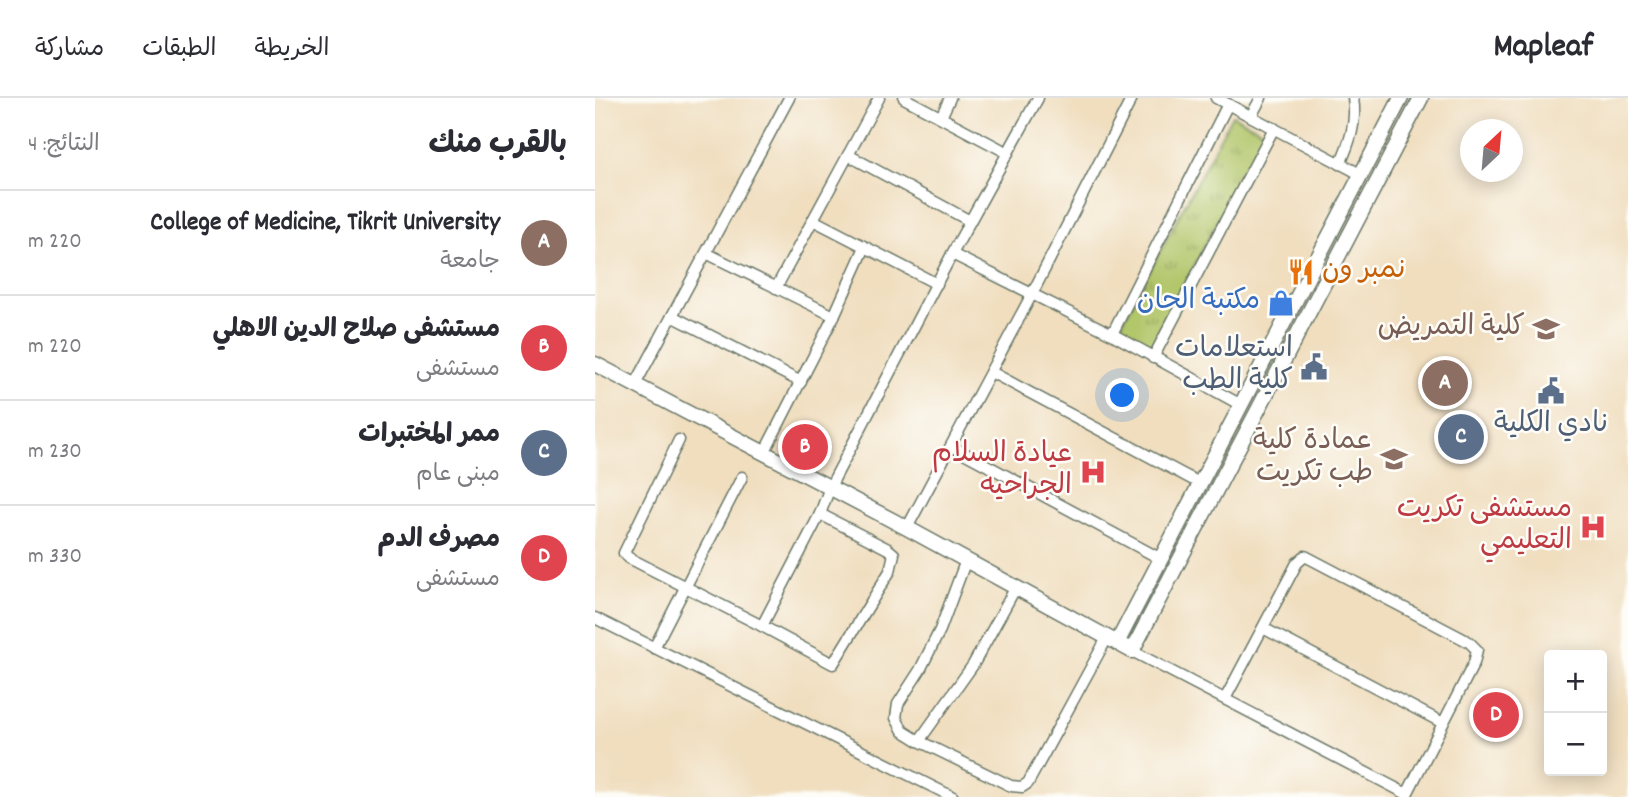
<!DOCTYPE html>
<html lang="ar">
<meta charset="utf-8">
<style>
body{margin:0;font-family:Dekko,"Playpen Sans Arabic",sans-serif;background:#f2f2f3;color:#2b2b33;direction:rtl}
.controls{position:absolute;right:21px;bottom:21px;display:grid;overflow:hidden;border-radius:7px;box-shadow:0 4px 18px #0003}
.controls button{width:63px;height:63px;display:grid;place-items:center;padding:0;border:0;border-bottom:2px solid #e1e1e2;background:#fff;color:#2b2b33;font:35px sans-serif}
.compass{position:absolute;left:865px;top:21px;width:63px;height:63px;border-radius:50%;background:#fff;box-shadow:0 4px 18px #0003;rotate:26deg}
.you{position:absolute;left:528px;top:298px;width:24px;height:24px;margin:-18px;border:5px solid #fff;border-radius:50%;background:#1a73e8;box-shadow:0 0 0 10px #1a73e833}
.badge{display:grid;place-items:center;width:46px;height:46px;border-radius:50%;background:#b5179e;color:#fff;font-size:23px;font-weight:700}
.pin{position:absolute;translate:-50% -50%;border:4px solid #fff;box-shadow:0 2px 7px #0006}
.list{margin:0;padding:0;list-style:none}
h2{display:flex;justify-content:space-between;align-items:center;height:91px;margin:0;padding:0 28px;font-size:30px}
h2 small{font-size:23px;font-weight:400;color:#7c7c81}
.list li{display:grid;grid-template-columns:46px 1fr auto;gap:21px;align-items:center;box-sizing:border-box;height:105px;padding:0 28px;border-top:2px solid #e1e1e2}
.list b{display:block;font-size:26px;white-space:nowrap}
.list p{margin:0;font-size:23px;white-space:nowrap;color:#7c7c81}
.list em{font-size:23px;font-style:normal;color:#7c7c81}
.map{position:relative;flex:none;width:1033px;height:699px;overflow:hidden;direction:ltr}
header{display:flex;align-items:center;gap:42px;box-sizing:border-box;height:98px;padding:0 35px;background:#fff;border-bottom:2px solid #e1e1e2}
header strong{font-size:33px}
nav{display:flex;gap:38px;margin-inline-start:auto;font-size:24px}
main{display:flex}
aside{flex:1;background:#fff}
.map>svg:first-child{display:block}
.grass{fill:url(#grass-tufts);stroke:#68824f;stroke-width:2}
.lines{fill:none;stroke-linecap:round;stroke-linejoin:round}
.street-casing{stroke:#687565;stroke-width:13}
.secondary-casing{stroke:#687565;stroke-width:17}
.street{stroke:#fff;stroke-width:10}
.secondary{stroke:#fff;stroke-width:14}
.labels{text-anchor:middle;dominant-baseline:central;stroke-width:5;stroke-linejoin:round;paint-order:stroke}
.food-label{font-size:28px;fill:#c56008;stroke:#fdfcf7;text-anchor:start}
.shop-label{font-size:28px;fill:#366cbe;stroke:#fdfcf7;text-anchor:end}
.education-label{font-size:28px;fill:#785e54;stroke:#fdfcf7;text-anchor:end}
.service-label{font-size:28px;fill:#4e5e75;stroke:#fdfcf7;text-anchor:end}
.health-label{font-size:28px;fill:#be3a42;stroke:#fdfcf7;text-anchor:end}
</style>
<header>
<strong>Mapleaf</strong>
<nav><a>الخريطة</a><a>الطبقات</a><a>مشاركة</a></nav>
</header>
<main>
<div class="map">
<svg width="1033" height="699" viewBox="0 0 1033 699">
<defs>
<pattern id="grass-tufts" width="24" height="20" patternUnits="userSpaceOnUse" patternTransform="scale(1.75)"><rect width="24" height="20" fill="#b2c66a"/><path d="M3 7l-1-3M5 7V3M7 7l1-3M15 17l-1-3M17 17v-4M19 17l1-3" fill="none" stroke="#90a258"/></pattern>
</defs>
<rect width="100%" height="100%" fill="#fdfcf7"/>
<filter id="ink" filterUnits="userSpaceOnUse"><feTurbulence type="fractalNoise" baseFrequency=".0143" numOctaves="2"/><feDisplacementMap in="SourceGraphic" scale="14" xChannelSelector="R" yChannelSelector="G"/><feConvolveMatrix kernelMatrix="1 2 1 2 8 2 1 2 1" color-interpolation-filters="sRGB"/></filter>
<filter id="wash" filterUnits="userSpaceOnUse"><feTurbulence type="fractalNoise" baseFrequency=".00686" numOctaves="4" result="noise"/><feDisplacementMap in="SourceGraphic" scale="28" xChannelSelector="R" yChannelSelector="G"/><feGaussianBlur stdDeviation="1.57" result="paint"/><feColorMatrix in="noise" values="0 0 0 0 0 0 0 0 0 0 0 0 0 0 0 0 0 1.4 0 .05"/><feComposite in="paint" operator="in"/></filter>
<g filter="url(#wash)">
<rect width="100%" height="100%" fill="#f0debf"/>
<path class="grass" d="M637 17 670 34 556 250 523 233Z"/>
</g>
<g filter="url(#ink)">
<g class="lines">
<g class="street-casing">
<g id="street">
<path d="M309 0 413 55"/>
<path d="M443 0 357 156 517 236 646 307"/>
<path d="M621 0 767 77"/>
<path d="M656 18 666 0"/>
<path d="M346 19 355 0"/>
<path d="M253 57 375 123"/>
<path d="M745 66C755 44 762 24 758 0"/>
<path d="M218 122 342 186"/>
<path d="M111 155 239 218"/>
<path d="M181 190 284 0"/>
<path d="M77 218 206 284"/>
<path d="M517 236 633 6"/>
<path d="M558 260 679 30"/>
<path d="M396 274 606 386"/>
<path d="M40 287 194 0"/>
<path d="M84 342 29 455 34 460 167 528 225 416 235 389 357 156"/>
<path d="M356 348 566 461"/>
<path d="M169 355 239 218 270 149"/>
<path d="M312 430 437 196 537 0"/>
<path d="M371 462 345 532 325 572 303 606 301 620 308 633 324 643 416 688 427 689 433 685 512 540"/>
<path d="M0 520 358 699"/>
<path d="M167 528 238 566 295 473 299 456 293 451 225 416"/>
<path d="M668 530 848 625"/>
<path d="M59 550 147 379"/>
<path d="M537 553 812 696 879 565 882 552 874 544 710 458 702 465 630 601"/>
<path d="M324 643 378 567 421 489"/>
</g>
</g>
<g class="secondary-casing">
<g id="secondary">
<path d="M0 266 312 430 537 553 826 0"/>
<path d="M522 545 806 0"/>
</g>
</g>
<use href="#street" class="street"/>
<use href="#secondary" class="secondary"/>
</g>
</g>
<defs>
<g id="restaurant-bare" transform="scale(2.1)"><path d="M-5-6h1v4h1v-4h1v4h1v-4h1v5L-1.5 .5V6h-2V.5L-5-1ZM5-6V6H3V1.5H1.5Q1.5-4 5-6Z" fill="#e8710a" stroke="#fdfcf7" stroke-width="2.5" paint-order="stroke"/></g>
<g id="shop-bare" transform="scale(2.1)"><path d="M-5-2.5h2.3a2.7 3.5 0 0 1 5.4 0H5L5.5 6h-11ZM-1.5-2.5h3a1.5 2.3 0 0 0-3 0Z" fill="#3f7fe0" stroke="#fdfcf7" stroke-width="2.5" paint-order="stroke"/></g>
<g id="university-bare" transform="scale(2.1)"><path d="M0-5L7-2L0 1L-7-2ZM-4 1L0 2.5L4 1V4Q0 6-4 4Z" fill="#8d6e63" stroke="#fdfcf7" stroke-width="2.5" paint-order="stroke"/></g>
<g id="civic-bare" transform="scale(2.1)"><path d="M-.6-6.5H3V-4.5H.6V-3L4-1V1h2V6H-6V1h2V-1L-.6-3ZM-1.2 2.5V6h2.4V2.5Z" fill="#5c6f8a" stroke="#fdfcf7" stroke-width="2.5" paint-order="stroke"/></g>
<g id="hospital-bare" transform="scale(2.1)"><path d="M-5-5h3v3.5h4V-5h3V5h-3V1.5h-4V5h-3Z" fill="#e0444e" stroke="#fdfcf7" stroke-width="2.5" paint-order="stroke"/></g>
</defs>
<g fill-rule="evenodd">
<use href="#restaurant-bare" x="706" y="174"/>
<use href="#shop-bare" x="686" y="205"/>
<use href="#university-bare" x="951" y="231"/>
<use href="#civic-bare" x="719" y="269"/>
<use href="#civic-bare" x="956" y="293"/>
<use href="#university-bare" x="799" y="361"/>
<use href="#hospital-bare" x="498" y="374"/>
<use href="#hospital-bare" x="998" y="429"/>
</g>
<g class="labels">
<g class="food-label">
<text x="727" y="174">نمبر ون</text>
</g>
<g class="shop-label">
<text x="665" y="205">مكتبة الحان</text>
</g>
<g class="education-label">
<text x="930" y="231">كلية التمريض</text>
<text x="778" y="345">عمادة كلية<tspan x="778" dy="32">طب تكريت</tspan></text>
</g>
<g class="service-label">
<text x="698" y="253">استعلامات<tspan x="698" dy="32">كلية الطب</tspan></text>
<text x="956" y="328" text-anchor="middle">نادي الكلية</text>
</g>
<g class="health-label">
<text x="477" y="358">عيادة السلام<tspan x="477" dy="32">الجراحيه</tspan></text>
<text x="977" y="413">مستشفى تكريت<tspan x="977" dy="32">التعليمي</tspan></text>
</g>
</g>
</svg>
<div class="controls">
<button>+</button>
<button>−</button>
</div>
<svg class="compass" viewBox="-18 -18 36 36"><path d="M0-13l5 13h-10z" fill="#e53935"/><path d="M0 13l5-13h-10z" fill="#7c7c81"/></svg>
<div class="you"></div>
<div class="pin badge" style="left:850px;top:285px;background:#8d6e63">A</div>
<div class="pin badge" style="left:210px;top:349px;background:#e0444e">B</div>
<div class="pin badge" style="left:866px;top:339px;background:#5c6f8a">C</div>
<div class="pin badge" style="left:901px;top:617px;background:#e0444e">D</div>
</div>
<aside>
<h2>بالقرب منك<small>النتائج: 4</small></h2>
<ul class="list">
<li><span class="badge" style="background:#8d6e63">A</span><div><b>College of Medicine, Tikrit University</b><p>جامعة</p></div><em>220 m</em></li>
<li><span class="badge" style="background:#e0444e">B</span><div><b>مستشفى صلاح الدين الاهلي</b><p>مستشفى</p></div><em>220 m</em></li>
<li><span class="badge" style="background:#5c6f8a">C</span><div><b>ممر المختبرات</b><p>مبنى عام</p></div><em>230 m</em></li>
<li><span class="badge" style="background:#e0444e">D</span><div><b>مصرف الدم</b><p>مستشفى</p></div><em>330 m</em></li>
</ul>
</aside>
</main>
